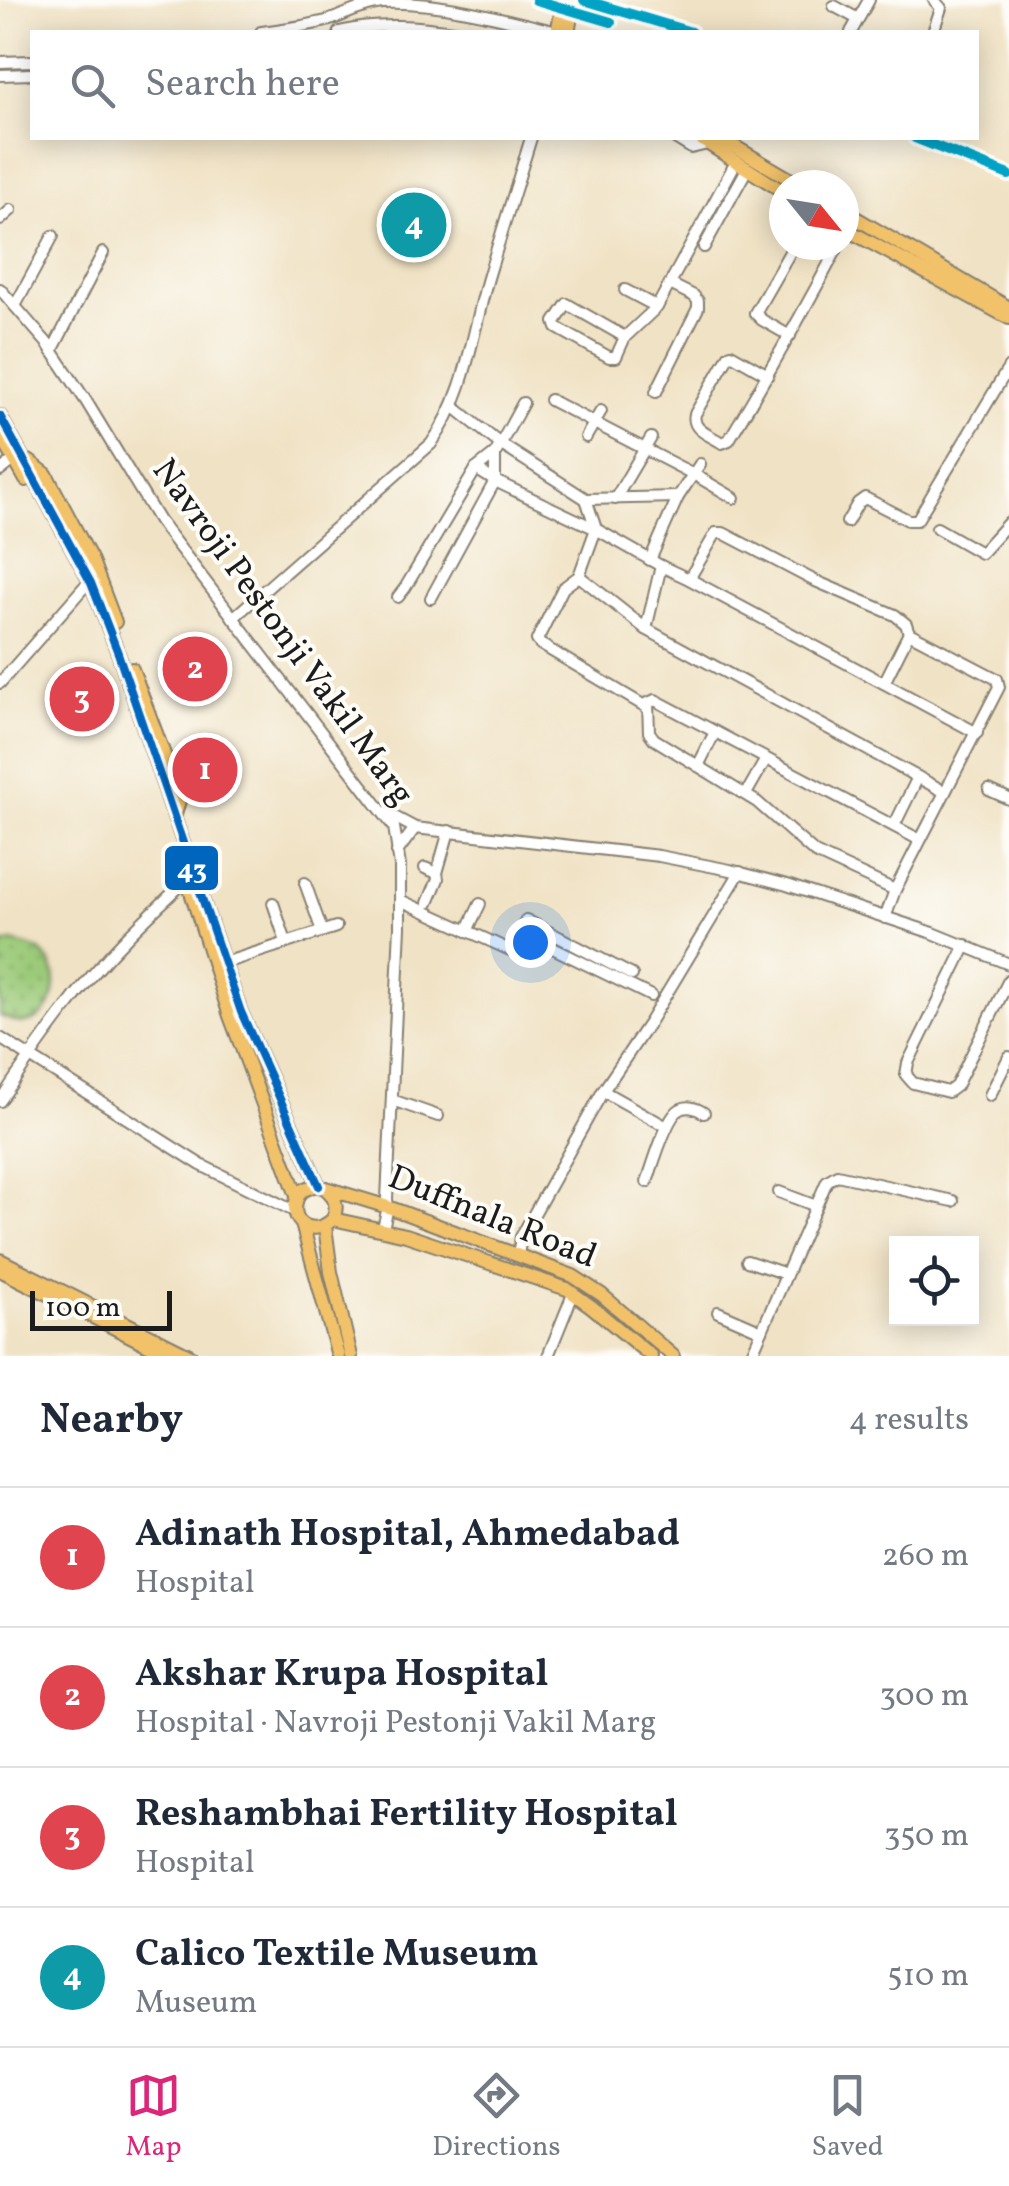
<!DOCTYPE html>
<meta charset="utf-8">
<style>
body{margin:0;font-family:Vollkorn,serif;background:#f2f2f3;color:#1f2937}
.controls{position:absolute;right:30px;bottom:30px;display:grid;overflow:hidden;border-radius:0px;box-shadow:0 5px 25px #0003}
.controls button{width:90px;height:90px;display:grid;place-items:center;padding:0;border:0;border-bottom:2px solid #e0e1e3;background:#fff;color:#1f2937;font:50px sans-serif}
.compass{position:absolute;left:769px;top:170px;width:90px;height:90px;border-radius:50%;background:#fff;box-shadow:0 5px 25px #0003;rotate:120deg}
.scale{position:absolute;left:30px;bottom:25px;width:142px;box-sizing:border-box;padding-left:10px;border:5px solid #1c1c1c;border-top:0;font-size:28px;line-height:35px;white-space:nowrap;color:#1c1c1c;-webkit-text-stroke:8px #fdfcf7;paint-order:stroke}
.you{position:absolute;left:530px;top:942px;width:35px;height:35px;margin:-25px;border:8px solid #fff;border-radius:50%;background:#1a73e8;box-shadow:0 0 0 15px #1a73e833}
.badge{display:grid;place-items:center;width:65px;height:65px;border-radius:50%;background:#db2777;color:#fff;font-size:32px;font-weight:700}
.pin{position:absolute;translate:-50% -50%;border:5px solid #fff;box-shadow:0 2px 10px #0006}
.list{margin:0;padding:0;list-style:none}
h2{display:flex;justify-content:space-between;align-items:center;height:130px;margin:0;padding:0 40px;font-size:42px}
h2 small{font-size:32px;font-weight:400;color:#747a83}
.list li{display:grid;grid-template-columns:65px 1fr auto;gap:30px;align-items:center;box-sizing:border-box;height:140px;padding:0 40px;border-top:2px solid #e0e1e3}
.list b{display:block;font-size:38px;white-space:nowrap}
.list p{margin:0;font-size:32px;white-space:nowrap;color:#747a83}
.list em{font-size:32px;font-style:normal;color:#747a83}
.icon{flex:none;width:55px;height:55px;fill:none;stroke:currentColor;stroke-width:2;stroke-linecap:round;stroke-linejoin:round}
.map{position:relative;flex:none;width:1009px;height:1356px;overflow:hidden}
.search{position:absolute;background:#fff;box-shadow:0 5px 25px #0003;left:30px;right:30px;top:30px;height:110px;display:flex;align-items:center;gap:25px;box-sizing:border-box;padding:0 35px;border-radius:0px;color:#747a83;font-size:38px}
.sheet{height:690px;background:#fff}
nav{display:flex;justify-content:space-around;align-items:center;box-sizing:border-box;height:140px;border-top:2px solid #e0e1e3;background:#fff;font-size:28px;color:#747a83}
nav a{display:grid;justify-items:center;gap:5px}
nav .on{color:#db2777}
.map>svg:first-child{display:block}
.park{fill:url(#park-dots);stroke:#5c734a;stroke-width:2.5}
.lines{fill:none;stroke-linecap:round;stroke-linejoin:round}
.minor-casing{stroke:#867f70;stroke-width:14}
.major-casing{stroke:#867f70;stroke-width:16}
.minor{stroke:#fff;stroke-width:10}
.major{stroke:#f2c26a;stroke-width:12}
.bus-1-casing{stroke:#fdfcf7;stroke-width:15}
.bus-1{stroke:#0065bd;stroke-width:8}
.rail-1-casing{stroke:#fdfcf7;stroke-width:18}
.rail-1{stroke:#01a2c5;stroke-width:10}
.labels{text-anchor:middle;dominant-baseline:central;stroke-width:8;stroke-linejoin:round;paint-order:stroke}
.street-label{font-size:35px;fill:#1c1c1c;stroke:#fdfcf7}
.line-badge{stroke:#fdfcf7;stroke-width:4}
.badge-label{font-size:28px;text-anchor:middle;font-weight:bold;fill:#fff}
</style>
<div class="map">
<svg width="1009" height="1356" viewBox="0 0 1009 1356">
<defs>
<pattern id="park-dots" width="8" height="8" patternUnits="userSpaceOnUse" patternTransform="scale(2.5)"><rect width="8" height="8" fill="#9bca79"/><path d="M2 2h.1M6 6h.1" fill="none" stroke="#85ad68" stroke-width="1.8" stroke-linecap="round"/></pattern>
</defs>
<rect width="100%" height="100%" fill="#fdfcf7"/>
<filter id="ink" filterUnits="userSpaceOnUse"><feTurbulence type="fractalNoise" baseFrequency=".01" numOctaves="2"/><feDisplacementMap in="SourceGraphic" scale="20" xChannelSelector="R" yChannelSelector="G"/><feConvolveMatrix kernelMatrix="1 2 1 2 8 2 1 2 1" color-interpolation-filters="sRGB"/></filter>
<filter id="wash" filterUnits="userSpaceOnUse"><feTurbulence type="fractalNoise" baseFrequency=".0048" numOctaves="4" result="noise"/><feDisplacementMap in="SourceGraphic" scale="40" xChannelSelector="R" yChannelSelector="G"/><feGaussianBlur stdDeviation="2.25" result="paint"/><feColorMatrix in="noise" values="0 0 0 0 0 0 0 0 0 0 0 0 0 0 0 0 0 1.4 0 .05"/><feComposite in="paint" operator="in"/></filter>
<g filter="url(#wash)">
<rect width="100%" height="100%" fill="#f0e2c4"/>
<path class="park" d="M12 942C22 945 34 946 42 953 66 973 55 1021 23 1023 17 1023 6 1018 0 1016V945Z"/>
</g>
<g filter="url(#ink)">
<g class="lines">
<g class="minor-casing">
<g id="minor">
<path d="M834 6 858 19"/>
<path d="M261 32C284 29 308 26 330 20 347 14 363 5 382 3 434 0 506 19 557 32"/>
<path d="M339 32C381 22 418 26 461 32"/>
<path d="M851 32 869 0"/>
<path d="M933 32 941 8 934 0"/>
<path d="M0 62 32 61"/>
<path d="M0 75 32 74"/>
<path d="M675 138 691 148 708 144 712 138"/>
<path d="M0 220 11 210"/>
<path d="M704 247 747 169"/>
<path d="M0 289 47 343 86 401 159 521 394 827 400 866V927L387 1199 388 1207 383 1228"/>
<path d="M625 290 657 307"/>
<path d="M15 306 53 236"/>
<path d="M790 336 762 320 755 313 794 245"/>
<path d="M625 337 567 304 555 322 557 328 609 357H616L625 337 657 307 736 162"/>
<path d="M52 351 103 253"/>
<path d="M768 375 731 354 729 355 695 414C691 430 710 435 722 443L729 440C767 376 804 311 839 245"/>
<path d="M656 392 698 308V301L694 296 670 284"/>
<path d="M550 400 695 475 734 498"/>
<path d="M523 403 495 454V481L596 529 661 566 689 579 977 733"/>
<path d="M453 406 500 444 586 499 678 497"/>
<path d="M586 437 601 411"/>
<path d="M0 471 20 455"/>
<path d="M586 499 596 529 579 576 563 588 537 640 540 644 648 708"/>
<path d="M615 499 651 438"/>
<path d="M847 522 858 503 865 498 908 520H917L1009 367"/>
<path d="M937 528 981 553 1009 522"/>
<path d="M650 560 678 497 700 464"/>
<path d="M579 576 646 629 945 792"/>
<path d="M689 579 716 533H723L813 580 895 615 906 624 909 633 997 679 999 687 895 890"/>
<path d="M398 597 405 588 476 469 495 454"/>
<path d="M431 598 495 481 476 469"/>
<path d="M233 618 431 444C466 396 472 334 488 278 502 231 517 184 531 138"/>
<path d="M646 629 661 566"/>
<path d="M0 683 84 587"/>
<path d="M884 683 909 633"/>
<path d="M698 766 715 732"/>
<path d="M989 790 1009 799"/>
<path d="M746 794 766 759"/>
<path d="M385 812 415 828"/>
<path d="M894 826 918 777"/>
<path d="M397 852 415 828 659 856 730 870 787 885 933 933 1009 964"/>
<path d="M425 868 437 873 449 831"/>
<path d="M305 883 322 931"/>
<path d="M400 900 512 951 526 920 632 975"/>
<path d="M273 903 286 942"/>
<path d="M428 903 438 879 437 873"/>
<path d="M885 918 895 890 815 853 757 802 654 739 649 732 648 703 655 700 920 840"/>
<path d="M467 931 480 904"/>
<path d="M520 932 651 996"/>
<path d="M966 945 908 1063 906 1075 913 1083 948 1092 956 1086 1009 980"/>
<path d="M224 963 336 927"/>
<path d="M0 1038 201 1165 294 1211"/>
<path d="M603 1091 667 1127"/>
<path d="M990 1095 1009 1057"/>
<path d="M392 1100 438 1116"/>
<path d="M0 1101C38 1044 79 986 128 936 148 916 169 897 189 877"/>
<path d="M647 1182C652 1168 667 1114 681 1109 689 1105 698 1109 704 1113"/>
<path d="M779 1192 816 1206"/>
<path d="M518 1255 521 1237 603 1091 649 1023 740 872"/>
<path d="M747 1261 786 1274"/>
<path d="M718 1312 762 1331"/>
<path d="M548 1356 573 1294"/>
<path d="M751 1356 827 1181 837 1175 953 1201"/>
</g>
</g>
<g class="major-casing">
<g id="major">
<path d="M557 32 562 9"/>
<path d="M568 32 572 12"/>
<path d="M699 138 784 192"/>
<path d="M720 138 800 185"/>
<path d="M844 211 1009 308"/>
<path d="M844 228 1009 318"/>
<path d="M0 416 91 583 118 653 241 1012 319 1186"/>
<path d="M4 441 26 480"/>
<path d="M29 461 46 474 92 561 115 622"/>
<path d="M132 669 180 797 175 815"/>
<path d="M185 873 230 1016 297 1196"/>
<path d="M326 1189C336 1197 338 1207 333 1219 310 1241 283 1218 301 1191L313 1186H319L388 1207 573 1276 602 1295 673 1356"/>
<path d="M333 1219 406 1235 567 1289 592 1307 651 1356"/>
<path d="M302 1224 338 1356"/>
<path d="M325 1226 331 1272 351 1356"/>
<path d="M0 1260 191 1356"/>
<path d="M0 1270 170 1356"/>
</g>
</g>
<use href="#minor" class="minor"/>
<use href="#major" class="major"/>
<g class="bus-1-casing">
<path id="bus-1" d="M0 416 91 583 118 653 241 1012 319 1186"/>
</g>
<use href="#bus-1" class="bus-1"/>
<g class="rail-1-casing">
<g id="rail-1">
<path d="M536 0 611 22"/>
<path d="M584 0 691 32"/>
<path d="M915 138 1009 175"/>
</g>
</g>
<use href="#rail-1" class="rail-1"/>
</g>
</g>
<g class="labels">
<g class="street-label">
<text transform="translate(282 633) rotate(54)">Navroji Pestonji Vakil Marg</text>
<text transform="translate(492 1218) rotate(22)">Duffnala Road</text>
</g>
</g>
<rect class="line-badge" x="163" y="844" width="57" height="48" rx="10" fill="#0065bd"/>
<g class="badge-label">
<text x="192" y="878">43</text>
</g>
</svg>
<div class="controls">
<button><svg class="icon" aria-label="locate" viewBox="0 0 24 24"><circle cx="12" cy="12" r="6"/><path d="M12 2v4M12 18v4M2 12h4M18 12h4"/></svg></button>
</div>
<svg class="compass" viewBox="-18 -18 36 36"><path d="M0-13l5 13h-10z" fill="#e53935"/><path d="M0 13l5-13h-10z" fill="#747a83"/></svg>
<div class="scale">100 m</div>
<div class="you"></div>
<div class="pin badge" style="left:205px;top:770px;background:#e0444e">1</div>
<div class="pin badge" style="left:195px;top:669px;background:#e0444e">2</div>
<div class="pin badge" style="left:82px;top:699px;background:#e0444e">3</div>
<div class="pin badge" style="left:414px;top:225px;background:#0f9aa8">4</div>
<div class="search"><svg class="icon" aria-label="search" viewBox="0 0 24 24"><circle cx="10" cy="10" r="6"/><path d="M15 15l6 6"/></svg>Search here</div>
</div>
<section class="sheet">
<h2>Nearby<small>4 results</small></h2>
<ul class="list">
<li><span class="badge" style="background:#e0444e">1</span><div><b>Adinath Hospital, Ahmedabad</b><p>Hospital</p></div><em>260 m</em></li>
<li><span class="badge" style="background:#e0444e">2</span><div><b>Akshar Krupa Hospital</b><p>Hospital · Navroji Pestonji Vakil Marg</p></div><em>300 m</em></li>
<li><span class="badge" style="background:#e0444e">3</span><div><b>Reshambhai Fertility Hospital</b><p>Hospital</p></div><em>350 m</em></li>
<li><span class="badge" style="background:#0f9aa8">4</span><div><b>Calico Textile Museum</b><p>Museum</p></div><em>510 m</em></li>
</ul>
</section>
<nav>
<a class="on"><svg class="icon" aria-label="map" viewBox="0 0 24 24"><path d="M3 6l6-2 6 2 6-2v14l-6 2-6-2-6 2zM9 4v14M15 6v14"/></svg>Map</a>
<a><svg class="icon" aria-label="directions" viewBox="0 0 24 24"><path d="M12 3l9 9-9 9-9-9zM9 14v-3h6M13 9l2 2-2 2"/></svg>Directions</a>
<a><svg class="icon" aria-label="saved" viewBox="0 0 24 24"><path d="M7 4h10v16l-5-4-5 4z"/></svg>Saved</a>
</nav>
